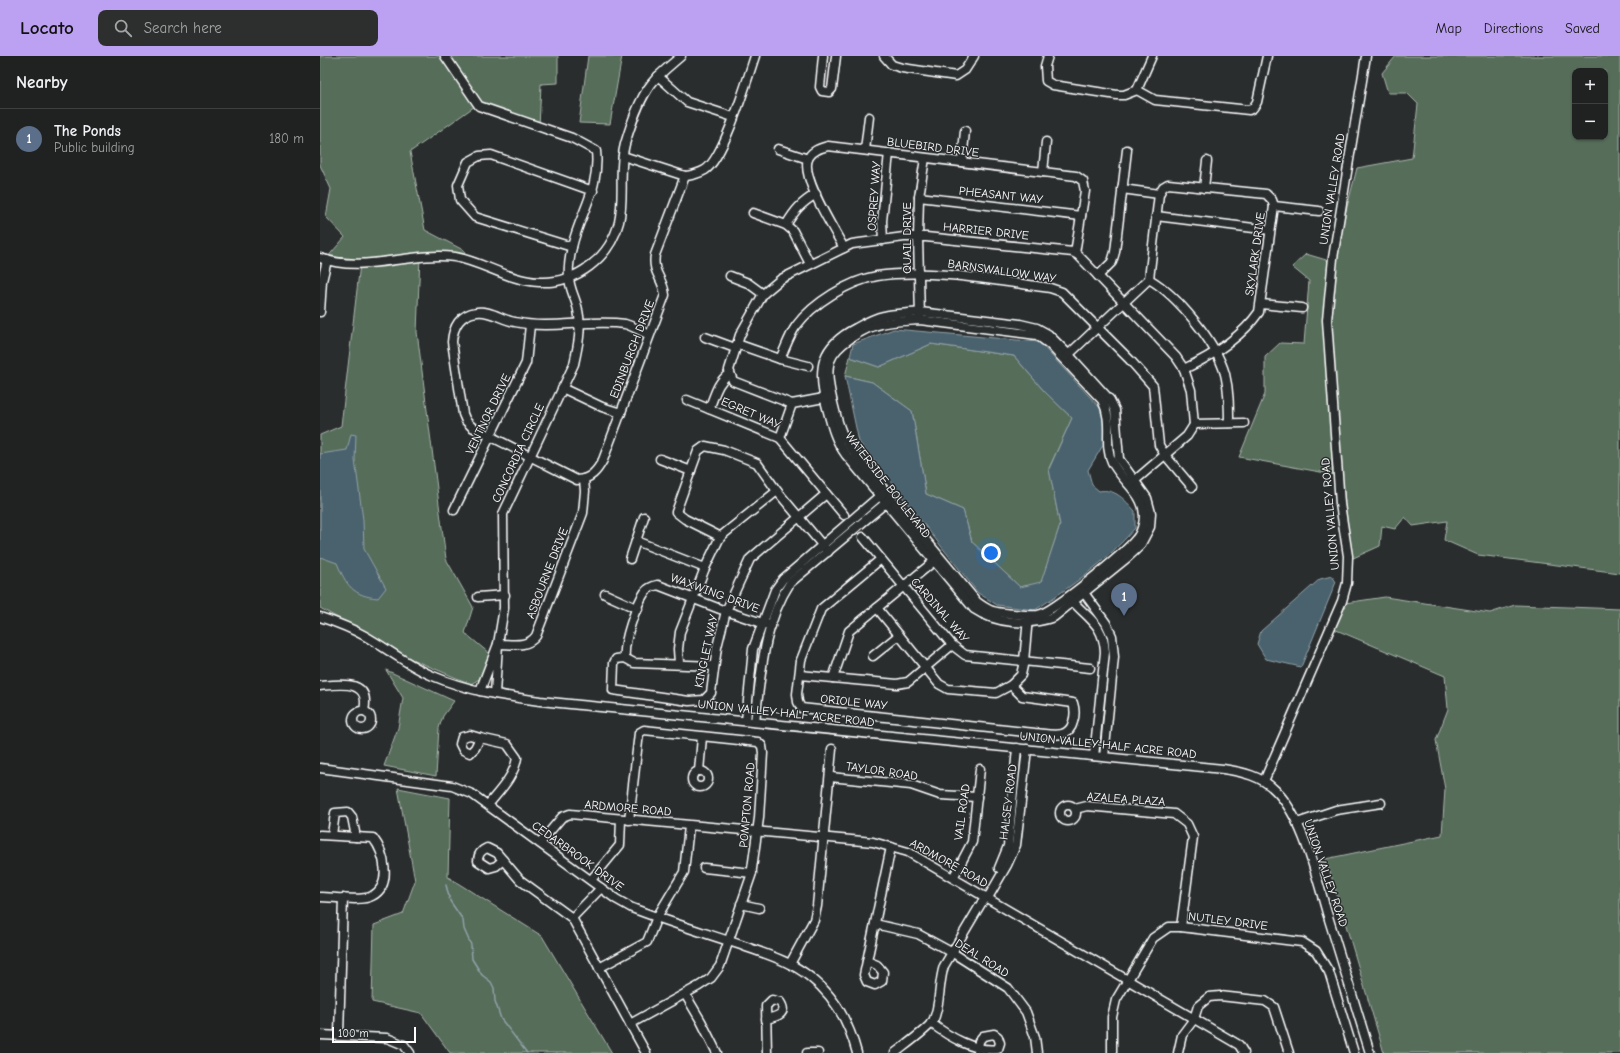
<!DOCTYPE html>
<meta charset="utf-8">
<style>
body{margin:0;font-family:"Comic Neue",sans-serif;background:#2d2f2f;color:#f1f3f6}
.controls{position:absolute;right:12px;top:12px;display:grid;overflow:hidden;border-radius:8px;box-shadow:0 1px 3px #0004}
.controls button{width:36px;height:36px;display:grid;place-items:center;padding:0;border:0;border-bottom:1px solid #3d3f40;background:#202222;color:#f1f3f6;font:20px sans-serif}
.scale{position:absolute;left:12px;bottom:10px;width:84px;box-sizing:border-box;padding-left:4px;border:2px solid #fff;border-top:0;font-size:11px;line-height:14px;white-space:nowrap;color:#fff;-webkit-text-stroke:3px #2a2d2e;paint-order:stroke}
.you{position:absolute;left:671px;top:497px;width:14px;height:14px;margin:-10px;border:3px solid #fff;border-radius:50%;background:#1a73e8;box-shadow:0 0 0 6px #1a73e833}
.badge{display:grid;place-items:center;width:26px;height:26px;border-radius:50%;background:#bca0f2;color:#fff;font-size:13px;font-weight:700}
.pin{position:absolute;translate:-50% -33px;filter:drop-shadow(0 1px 2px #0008)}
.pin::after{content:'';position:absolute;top:21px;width:14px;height:12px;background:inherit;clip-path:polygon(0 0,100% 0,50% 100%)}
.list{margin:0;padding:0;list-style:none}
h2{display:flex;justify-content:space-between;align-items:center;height:52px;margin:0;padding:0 16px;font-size:17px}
h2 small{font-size:13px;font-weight:400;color:#a2a4a5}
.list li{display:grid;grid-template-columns:26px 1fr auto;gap:12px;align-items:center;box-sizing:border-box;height:60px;padding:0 16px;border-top:1px solid #3d3f40}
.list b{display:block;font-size:15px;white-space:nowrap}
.list p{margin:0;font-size:13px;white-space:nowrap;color:#a2a4a5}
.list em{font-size:13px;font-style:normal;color:#a2a4a5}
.icon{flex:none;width:22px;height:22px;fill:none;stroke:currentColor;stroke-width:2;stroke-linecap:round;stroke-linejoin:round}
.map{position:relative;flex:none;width:1300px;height:997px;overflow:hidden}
header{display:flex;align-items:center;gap:24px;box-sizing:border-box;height:56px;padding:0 20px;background:#bca0f2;color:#111}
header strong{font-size:19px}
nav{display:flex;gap:22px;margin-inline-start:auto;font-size:14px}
.search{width:280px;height:36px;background:#2d2f2f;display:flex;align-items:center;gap:10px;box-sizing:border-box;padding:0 14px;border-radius:8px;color:#a2a4a5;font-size:15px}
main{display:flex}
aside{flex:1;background:#202222}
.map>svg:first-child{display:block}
.green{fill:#566d5a;stroke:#aab6ac;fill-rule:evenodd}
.water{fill:#4a626e;stroke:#92a1a8}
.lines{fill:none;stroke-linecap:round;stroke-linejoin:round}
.stream{stroke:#92a1a8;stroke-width:1.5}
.minor-casing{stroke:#fff;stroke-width:11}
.minor{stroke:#2a2d2e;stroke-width:8}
.labels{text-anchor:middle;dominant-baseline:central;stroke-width:3;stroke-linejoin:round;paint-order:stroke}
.street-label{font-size:12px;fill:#fff;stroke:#2a2d2e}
</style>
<header>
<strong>Locato</strong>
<div class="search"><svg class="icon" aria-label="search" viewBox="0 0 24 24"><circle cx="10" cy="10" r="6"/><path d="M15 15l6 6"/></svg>Search here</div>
<nav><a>Map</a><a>Directions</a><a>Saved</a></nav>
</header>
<main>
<aside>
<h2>Nearby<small></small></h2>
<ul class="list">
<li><span class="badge" style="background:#5c6f8a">1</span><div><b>The Ponds</b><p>Public building</p></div><em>180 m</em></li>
</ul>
</aside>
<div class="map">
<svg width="1300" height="997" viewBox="0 0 1300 997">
<rect width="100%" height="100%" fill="#2a2d2e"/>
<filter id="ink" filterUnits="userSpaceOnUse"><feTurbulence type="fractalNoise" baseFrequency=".025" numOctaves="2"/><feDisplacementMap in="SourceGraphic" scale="8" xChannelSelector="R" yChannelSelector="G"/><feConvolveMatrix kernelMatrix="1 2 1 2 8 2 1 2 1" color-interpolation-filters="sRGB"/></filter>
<g filter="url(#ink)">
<g class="green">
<path d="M0 0H238V27L221 28 219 71 158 48 90 96 105 174 145 195 144 202 100 200 97 276 126 503 153 551 145 577 170 598 161 622 151 628 89 602 0 552V379L21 370 40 208 6 203 25 181 6 161 11 133 0 109Z"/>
<path d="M268 0H302L290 68 259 67Z"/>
<path d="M1076 0H1300V517L1158 499 1124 484 1127 465 1093 470 1085 461 1075 473 1062 470 1060 490 1031 503 1022 420 919 401 945 338V301L960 287 984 288 989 225 972 211 986 198 1013 206 1037 112 1092 102 1098 48 1087 37H1068L1062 17ZM1255 15H1285V81H1255Z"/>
<path d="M611 288 694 300 725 336 752 362 729 412 740 469 721 527 700 531 652 486 643 454 606 438 592 355 552 326 525 320 530 301 559 311Z"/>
<path d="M1065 541 1170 557 1195 549 1300 553V997H1064L1011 819 1005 803 1122 779 1125 733 1116 684 1128 653 1125 620 1014 573 1025 547Z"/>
<path d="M66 614 134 645 123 660 119 672 116 720 64 710 78 672 83 642Z"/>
<path d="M78 732 130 742 128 821 222 880 292 997H130L101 957 52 946 54 869 83 858 95 825Z"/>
</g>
<g class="water">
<path d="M574 273 719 286 782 354 785 386 768 414 772 429 779 435C795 432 805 444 815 455V472C787 505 752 530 715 554L677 549 658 537 539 386 525 320 552 326 592 355 606 438 643 454 652 486 700 531 721 526 740 469 729 413 752 362 725 336 694 300 611 288 559 311 530 301 533 288Z"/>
<path d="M31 378 36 379 35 404 43 464 44 493 66 532 58 542C33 540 26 529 17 507L0 501V398L27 394Z"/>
<path d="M1012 520 1016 526 981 611 946 603 937 588 941 575 1000 523Z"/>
</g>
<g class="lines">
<path class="stream" d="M126 829 130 845 143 864 144 873 151 889 152 903 162 919 171 926 174 932 175 945 181 963 207 997"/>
<g class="minor-casing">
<g id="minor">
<path d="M125 0 159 50 252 82 276 95C280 134 260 156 252 191 250 200 248 212 249 221 249 232 256 243 258 254 262 272 258 290 254 308L183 458 184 552 178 588C192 588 207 592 216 580L263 457 265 435 264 423"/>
<path d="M503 0 500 31 502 35 509 36 512 33 516 0"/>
<path d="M564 0 572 9 582 12 636 20 645 14 654 0"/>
<path d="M728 0 725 10 726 25 733 29 797 39H804L817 34 832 0"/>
<path d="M338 20 367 46 413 61"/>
<path d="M817 34 835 44 929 54 933 52 937 46 947 0"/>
<path d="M458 93 488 103"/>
<path d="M545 94 549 61"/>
<path d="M303 100 365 120C370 120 380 117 385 114 404 102 427 24 435 0"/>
<path d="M642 106 645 75"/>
<path d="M723 116 726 86"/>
<path d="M884 132 887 105"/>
<path d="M802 133 839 138"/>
<path d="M599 141 761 160"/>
<path d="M954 150 999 155"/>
<path d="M433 157 466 169 473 175 490 208"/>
<path d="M836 160 950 174"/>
<path d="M466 169C475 154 481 147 496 138"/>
<path d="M563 184 562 165 569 97"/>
<path d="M252 191 155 161 140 144 138 129 148 106 159 100 171 99 273 135"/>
<path d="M524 192C515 175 478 118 489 101 493 94 501 92 508 90L756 120 763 125 765 135 755 197"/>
<path d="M0 202C44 218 90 195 135 201 163 206 190 225 219 226 256 228 290 202 299 166 305 140 298 113 305 88 311 68 319 43 332 27 340 17 351 9 361 0"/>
<path d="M410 220 428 227 443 238"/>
<path d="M778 220 792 206 795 196 807 94"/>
<path d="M829 223C857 239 896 286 905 318 909 334 909 350 909 367"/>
<path d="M941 248 982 252"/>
<path d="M0 256 2 225 7 204"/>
<path d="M600 256 700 268 717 272 728 278 749 299 790 344 795 354 799 403 827 442 831 457 830 471 820 490 807 502 734 561C709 570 676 568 654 553L526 399C514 383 511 367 506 348 497 312 501 290 536 272 545 267 554 262 564 260 575 257 588 258 600 256Z"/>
<path d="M600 261 598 181 599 141 605 102"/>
<path d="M600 264 717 279 729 288 782 344C794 367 783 387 792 406 802 426 824 437 824 460 824 467 821 478 816 483 805 497 733 556 718 559 711 560 675 557 670 554 665 552 661 549 657 546L538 402C522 382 519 372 513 347 510 335 506 317 510 305 515 289 545 271 561 268 573 265 587 265 600 264Z"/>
<path d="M330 279C322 276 313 270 305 268 268 263 231 274 195 266 182 264 170 254 157 256 140 258 133 271 132 286L143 358 146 365 152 371 257 424C271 423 277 415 283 404L345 239C343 221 332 218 335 199L365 120"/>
<path d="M385 281 415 292"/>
<path d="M417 288 460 303 488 310"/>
<path d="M746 301 829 223 839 138 843 131 848 128 946 138 952 144 954 150 939 256C921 282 892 300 864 313"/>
<path d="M460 303C465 293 469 280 476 270 493 247 529 225 557 220 609 212 678 225 730 232L742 236 810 304 833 330 839 389 845 399 872 431"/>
<path d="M242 332 282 351 301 357"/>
<path d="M367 344 460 382 524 459"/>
<path d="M472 348 413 325 409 314 420 279 443 238 461 223 532 188 584 181H606L753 196 758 199 856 301 864 313 871 334 874 369 867 380 812 427"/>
<path d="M389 353C395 339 397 326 410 317"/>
<path d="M874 368 924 367"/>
<path d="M460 382 472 348 509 341"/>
<path d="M340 403 371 415"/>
<path d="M134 454 206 307 210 269"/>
<path d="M401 481 365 463 356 456 378 395 385 390 404 394 437 407 457 435 508 496"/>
<path d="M543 481 632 589 645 599 770 612"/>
<path d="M316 485 385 512"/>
<path d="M310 503 324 461"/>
<path d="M561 503 501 553 481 604 477 638 478 646 481 652 715 677C729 678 749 684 753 666 755 660 755 653 753 647L702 640 691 629"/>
<path d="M762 534 786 567 792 580 794 601 784 701"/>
<path d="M285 538 318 553"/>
<path d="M158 541 185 539"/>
<path d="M750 542C767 563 783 566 785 596L774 700"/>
<path d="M557 552 619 628 628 633 676 637 691 629 701 619 704 605 708 562"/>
<path d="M0 561C15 566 31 572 45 580 68 593 89 610 113 620 148 635 184 640 220 645L903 713C923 716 941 720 955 734 983 761 996 820 1007 857 1021 904 1036 950 1050 997"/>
<path d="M553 600 579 579"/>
<path d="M305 602 296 603 294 607 293 634 369 645 384 644 391 637 397 591 406 555 430 503 506 438"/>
<path d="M359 607 358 593 360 576 385 512 400 481 457 435"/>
<path d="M394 610 314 607 305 602C303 586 316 549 325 536 328 532 333 530 338 529L400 553 451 570"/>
<path d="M480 619 577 628 588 626 632 589"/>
<path d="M513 622 529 575 618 502"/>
<path d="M0 630C21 628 51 623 44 655"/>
<path d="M160 635 178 588 175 638"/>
<circle cx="42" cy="664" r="9"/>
<path d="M426 665 433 593 455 534 463 523 563 437"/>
<path d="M435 666C441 619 443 568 470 527L568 445"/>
<path d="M150 679 160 682 155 692 150 697 143 694 140 688 142 681Z"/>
<path d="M160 682 187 688 197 702C194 721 179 735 168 749"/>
<path d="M0 712 132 730 152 738 296 843 312 852C348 866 385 877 421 889 445 898 471 905 490 921 515 940 529 967 537 997"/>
<circle cx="380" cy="723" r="8"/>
<path d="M379 715 382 681"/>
<path d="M510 721 591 729 620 739 657 741"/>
<path d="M944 725 1022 545 1027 527 1028 500 1020 448 1007 264 1013 202 1046 0"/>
<circle cx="748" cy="757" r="8"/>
<path d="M755 753 767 750 854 758 867 768 873 781 861 871"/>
<path d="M309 764 319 677 324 674 438 686 442 690 443 697 439 762 431 820 400 910 391 922 379 930 310 968"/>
<path d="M977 767 1016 754 1061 747"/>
<path d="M0 779 53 782C64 796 73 829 52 840 41 846 13 841 0 841"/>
<path d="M12 779 15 757 28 756 32 761 36 781"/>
<path d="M220 787 242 761 250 758 553 786 588 796 919 989 924 997"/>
<path d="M167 792 177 797 183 804 176 810 169 812 158 805C158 799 160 795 167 792Z"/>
<path d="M183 804 200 824 252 862 326 997"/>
<path d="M384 812 432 817"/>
<path d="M679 812 688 790 697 692"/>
<path d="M633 822 652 786 660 713"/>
<path d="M271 824 300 789 301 763"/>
<path d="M421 848 439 852"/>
<path d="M252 862 281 832"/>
<path d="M555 868 598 878 633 897 688 932 706 956 715 981 717 997"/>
<path d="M547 905 571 791"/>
<path d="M547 905 557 909 563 916 562 925 555 929 547 926 544 919Z"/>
<path d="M470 908 494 864 497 850 512 693"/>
<path d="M279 912 327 886 337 861 364 816 369 770"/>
<path d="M365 938 381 965 397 997"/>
<path d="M446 963C456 961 468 958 460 946L452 944 446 950 447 997"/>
<path d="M611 967C628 980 656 997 678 993L680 987 678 981 674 978 663 980 659 985 658 995"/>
<path d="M0 979 67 982 84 989 90 997"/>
<path d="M19 979 23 842"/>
<path d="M487 997H498"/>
<path d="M575 997C584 990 608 973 613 965 621 949 618 928 624 910L665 841 669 840 687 809 696 789 707 693"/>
<path d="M792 997V961L796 944 833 882 849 871H861L982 886 996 895 1009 916 1034 997"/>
<path d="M858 997 862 979 874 963 878 950 889 941 900 940 945 945 954 951 969 997"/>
</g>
</g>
<use href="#minor" class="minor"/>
</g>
</g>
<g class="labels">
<g class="street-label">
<text transform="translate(613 91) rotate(7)">BLUEBIRD DRIVE</text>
<text transform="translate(1012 133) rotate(-81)">UNION VALLEY ROAD</text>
<text transform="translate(681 139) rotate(6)">PHEASANT WAY</text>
<text transform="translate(554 140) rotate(-86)">OSPREY WAY</text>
<text transform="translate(666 175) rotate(6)">HARRIER DRIVE</text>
<text transform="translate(587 182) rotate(-90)">QUAIL DRIVE</text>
<text transform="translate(935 198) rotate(-82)">SKYLARK DRIVE</text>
<text transform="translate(682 215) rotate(8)">BARNSWALLOW WAY</text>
<text transform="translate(312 293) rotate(-69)">EDINBURGH DRIVE</text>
<text transform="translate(431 357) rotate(23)">EGRET WAY</text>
<text transform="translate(168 358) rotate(-64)">VENTNOR DRIVE</text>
<text transform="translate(198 397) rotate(-65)">CONCORDIA CIRCLE</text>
<text transform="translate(568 429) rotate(52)">WATERSIDE BOULEVARD</text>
<text transform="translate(1010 458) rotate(-95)">UNION VALLEY ROAD</text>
<text transform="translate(227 517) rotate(-69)">ASBOURNE DRIVE</text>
<text transform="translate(395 537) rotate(20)">WAXWING DRIVE</text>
<text transform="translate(620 554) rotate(49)">CARDINAL WAY</text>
<text transform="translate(386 595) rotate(-78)">KINGLET WAY</text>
<text transform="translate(534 646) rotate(6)">ORIOLE WAY</text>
<text transform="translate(466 657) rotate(6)">UNION VALLEY-HALF ACRE ROAD</text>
<text transform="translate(788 689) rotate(6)">UNION VALLEY-HALF ACRE ROAD</text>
<text transform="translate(562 715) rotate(8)">TAYLOR ROAD</text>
<text transform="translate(806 743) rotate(4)">AZALEA PLAZA</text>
<text transform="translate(688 746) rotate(-83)">HALSEY ROAD</text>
<text transform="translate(427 749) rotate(-85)">POMPTON ROAD</text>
<text transform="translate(308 752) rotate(5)">ARDMORE ROAD</text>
<text transform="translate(642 756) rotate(-82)">VAIL ROAD</text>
<text transform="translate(258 800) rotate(36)">CEDARBROOK DRIVE</text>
<text transform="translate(629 807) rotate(29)">ARDMORE ROAD</text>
<text transform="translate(1006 817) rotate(71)">UNION VALLEY ROAD</text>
<text transform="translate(908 865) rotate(7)">NUTLEY DRIVE</text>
<text transform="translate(662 902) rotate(32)">DEAL ROAD</text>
</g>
</g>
</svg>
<div class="controls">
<button>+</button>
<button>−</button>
</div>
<div class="scale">100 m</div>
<div class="you"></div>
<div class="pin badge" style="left:804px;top:560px;background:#5c6f8a">1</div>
</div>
</main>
